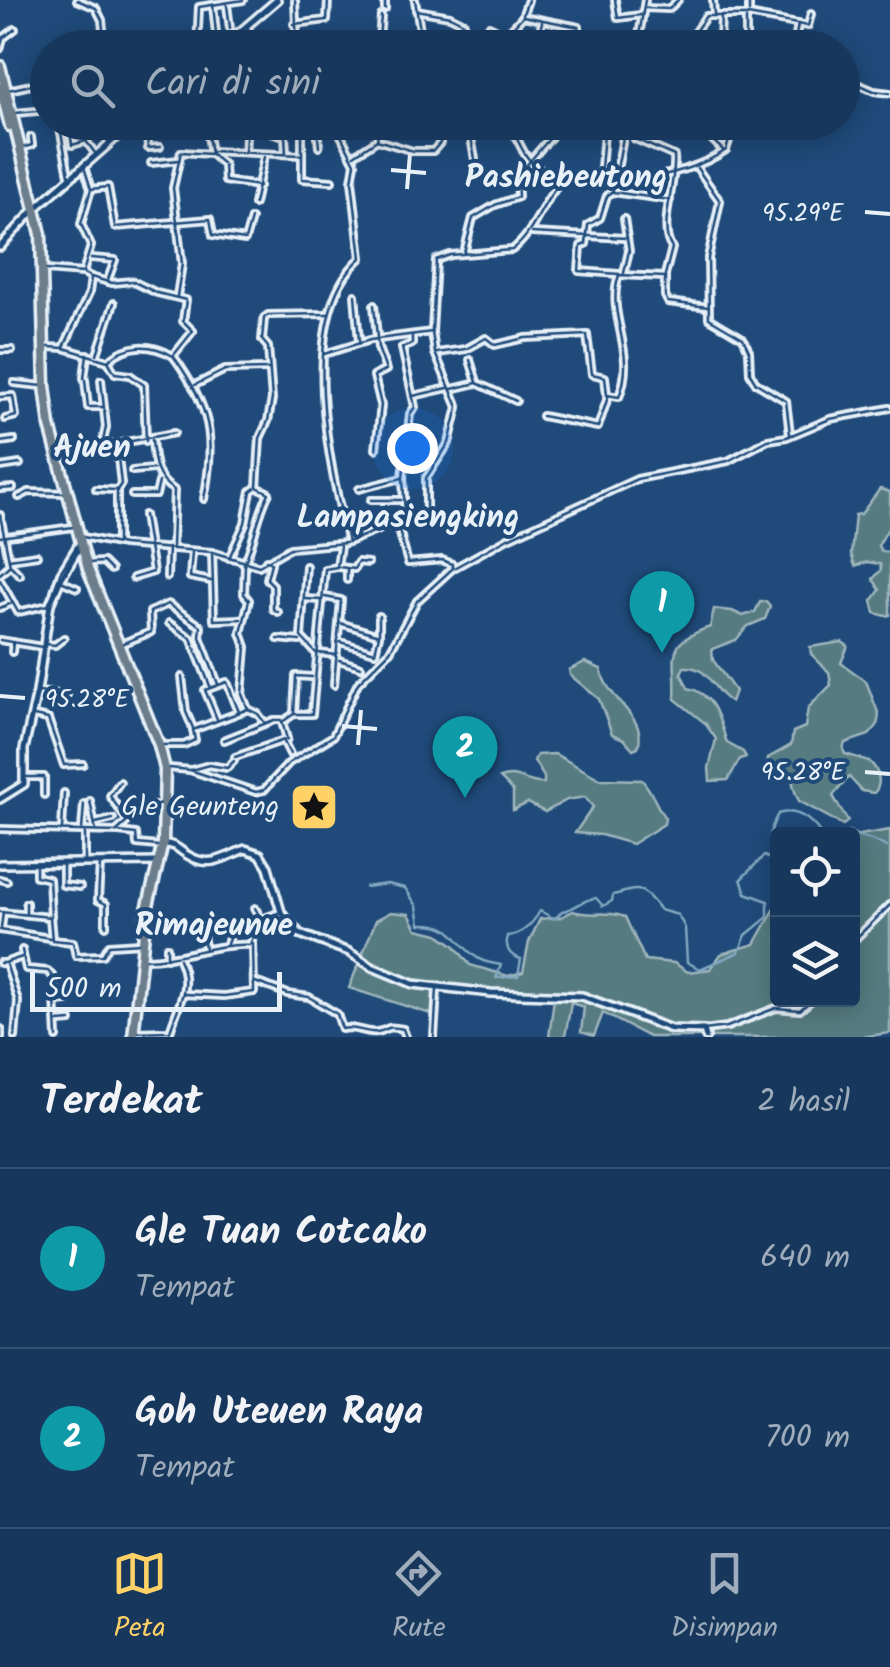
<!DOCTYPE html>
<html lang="id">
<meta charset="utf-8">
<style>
body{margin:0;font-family:Kalam,sans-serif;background:#244365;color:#f1f3f6}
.controls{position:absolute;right:30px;bottom:30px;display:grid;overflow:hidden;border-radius:10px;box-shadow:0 5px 25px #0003}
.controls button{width:90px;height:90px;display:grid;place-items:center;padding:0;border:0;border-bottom:2px solid #365272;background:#17385c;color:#f1f3f6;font:50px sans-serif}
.scale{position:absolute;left:30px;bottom:25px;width:252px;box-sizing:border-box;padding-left:10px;border:5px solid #e8f1f8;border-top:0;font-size:28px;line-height:35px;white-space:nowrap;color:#e8f1f8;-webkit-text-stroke:8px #1f4a7a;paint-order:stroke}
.you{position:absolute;left:412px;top:448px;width:35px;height:35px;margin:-25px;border:8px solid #fff;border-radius:50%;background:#1a73e8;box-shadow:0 0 0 15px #1a73e833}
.badge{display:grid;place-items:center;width:65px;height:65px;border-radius:50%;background:#ffd166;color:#fff;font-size:32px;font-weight:700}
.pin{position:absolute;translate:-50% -82px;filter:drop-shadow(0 2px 5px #0008)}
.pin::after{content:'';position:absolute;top:52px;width:35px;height:30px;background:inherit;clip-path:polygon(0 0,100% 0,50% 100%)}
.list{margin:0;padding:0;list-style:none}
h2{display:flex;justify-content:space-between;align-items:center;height:130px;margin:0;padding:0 40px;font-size:42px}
h2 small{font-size:32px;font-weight:400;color:#9eacbb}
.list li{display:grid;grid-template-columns:65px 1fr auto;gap:30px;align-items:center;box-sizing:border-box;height:180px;padding:0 40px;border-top:2px solid #365272}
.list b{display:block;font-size:38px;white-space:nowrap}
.list p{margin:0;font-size:32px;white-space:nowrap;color:#9eacbb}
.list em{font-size:32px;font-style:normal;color:#9eacbb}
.icon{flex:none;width:55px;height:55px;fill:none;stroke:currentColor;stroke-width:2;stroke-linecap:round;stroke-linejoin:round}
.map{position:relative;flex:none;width:890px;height:1037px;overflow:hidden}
.search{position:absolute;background:#17385c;box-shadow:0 5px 25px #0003;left:30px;right:30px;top:30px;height:110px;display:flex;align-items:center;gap:25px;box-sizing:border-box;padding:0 35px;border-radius:55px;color:#9eacbb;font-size:38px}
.sheet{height:490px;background:#17385c}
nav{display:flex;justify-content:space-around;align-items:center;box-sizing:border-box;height:140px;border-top:2px solid #365272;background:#17385c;font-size:28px;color:#9eacbb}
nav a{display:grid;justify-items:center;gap:5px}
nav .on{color:#ffd166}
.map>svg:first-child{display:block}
.green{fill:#567b81;stroke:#9fb6bc;stroke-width:2.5}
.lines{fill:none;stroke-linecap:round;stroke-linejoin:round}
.stream{stroke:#83a8c1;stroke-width:2.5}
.minor-casing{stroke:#e8f1f8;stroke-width:10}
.tertiary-casing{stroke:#e8f1f8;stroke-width:12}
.trunk-casing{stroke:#e8f1f8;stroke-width:15}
.minor{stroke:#1f4a7a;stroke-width:2.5}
.tertiary{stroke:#1f4a7a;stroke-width:5}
.trunk{stroke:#6c7d8b;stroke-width:8}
.ticks{fill:none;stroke:#e8f1f8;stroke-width:4}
.labels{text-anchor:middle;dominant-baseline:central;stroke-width:8;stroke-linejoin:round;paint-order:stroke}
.poi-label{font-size:28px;fill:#e8f1f8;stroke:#1f4a7a;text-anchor:end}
.quarter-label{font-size:32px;font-weight:bold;fill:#e8f1f8;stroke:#1f4a7a}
.ticks-label{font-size:25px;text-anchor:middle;fill:#e8f1f8;stroke:#1f4a7a;stroke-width:8;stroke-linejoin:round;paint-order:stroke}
</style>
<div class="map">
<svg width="890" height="1037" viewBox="0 0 890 1037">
<rect width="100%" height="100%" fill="#1f4a7a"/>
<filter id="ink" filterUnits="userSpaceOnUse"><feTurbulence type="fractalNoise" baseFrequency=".01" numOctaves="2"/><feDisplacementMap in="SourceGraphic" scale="20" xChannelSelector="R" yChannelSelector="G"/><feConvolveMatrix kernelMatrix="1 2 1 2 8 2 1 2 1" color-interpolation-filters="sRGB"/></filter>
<g filter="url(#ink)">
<g class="green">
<path d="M880 489 890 492V525L878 546 881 551 890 553V615L886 616 875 613 872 601 880 590 873 579 881 570 880 564 867 562 855 566 851 554 855 515 861 514Z"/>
<path d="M760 602H766L770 607 765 619 748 626 736 640 712 649 713 660 735 691 731 702C711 691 711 666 684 667L681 673 688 688C715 694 719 719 727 743L743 752 746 757 740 759 728 780 710 781 709 768 716 739 705 723 675 699C678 657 661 644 710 627L714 609 732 611 743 616 755 612Z"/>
<path d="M842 642 848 646 841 663 866 681 879 715 877 726 869 735 845 743 843 749 845 754 869 761C878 769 883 783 874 793L862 791 849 777 833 796 848 821 843 825 799 801C786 778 802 769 767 765L768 758 791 745 793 732 805 727 808 708 831 685 829 672 811 654 810 647Z"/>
<path d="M585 662 601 669C605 699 649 717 638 747L633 749 624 739 612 734 599 699 570 675 569 670Z"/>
<path d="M555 754 600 779 642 780C653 792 656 806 665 818L664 824 632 844 601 835 575 833 593 807 585 797 567 800 545 812 528 803 513 810V791L500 778C517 771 528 785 544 783V777L534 761 537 755Z"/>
<path d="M890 830V1033L861 1037H649L603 1013 594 1036 581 1032 584 1007 571 1003 565 1037H549L554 998 438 991 437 1016 349 988 376 920 391 912 409 914 417 929 438 934 454 945 470 965 508 976 523 972 529 942 540 919 561 917 573 911C592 917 606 910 625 917L645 960 674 963 688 972 710 969 721 954 755 944 777 905 778 999H852L853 836Z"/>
</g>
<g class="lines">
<g class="stream">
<path d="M841 834 849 831C861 839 873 838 886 847"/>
<path d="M365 887 387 884 405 888 417 906 420 924C457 923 452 940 476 957 483 963 492 963 501 965L496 978 518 976 521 959C508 955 506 949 507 936 522 935 532 925 540 911L555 919 562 911C575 910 582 899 596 898L603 906 612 901 613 895C641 888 641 885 660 910L678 915 685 928 687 962 700 969 739 952 746 935 768 917V901L746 893 741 879 764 856 777 862C768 844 767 833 778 814 796 808 811 819 821 834"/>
</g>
<g class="minor-casing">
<g id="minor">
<path d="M77 0 96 8 102 20 105 48"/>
<path d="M295 0 297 48"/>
<path d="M415 0 421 36 419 46"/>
<path d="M615 0 618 18 641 15"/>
<path d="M713 0 714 14"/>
<path d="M749 0V12"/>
<path d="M213 5 216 33"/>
<path d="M227 5 230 28"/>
<path d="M645 8 669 9 678 0"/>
<path d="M385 9V0"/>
<path d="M416 10 450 16 464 23"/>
<path d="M523 14 528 0"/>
<path d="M748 15 808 26 811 14"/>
<path d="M294 24 327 20 328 0"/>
<path d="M489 26 507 35"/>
<path d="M248 27 252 48"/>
<path d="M539 35 542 22"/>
<path d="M421 36 458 48"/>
<path d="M379 39 381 16"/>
<path d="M639 39 689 40 706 16H747"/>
<path d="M197 48 199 7 243 0"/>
<path d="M351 48 379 42 420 48"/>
<path d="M503 48 511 29 523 16 579 27 581 48"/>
<path d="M637 48 645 0"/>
<path d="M713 48 720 40 721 17"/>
<path d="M746 48V19"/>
<path d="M794 48 798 24"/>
<path d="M0 49 3 38 15 29"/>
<path d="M41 63 48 62"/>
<path d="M842 77 874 91 890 93"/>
<path d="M8 90 45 82 48 85"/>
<path d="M15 113 48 110"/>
<path d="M59 122 69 175"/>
<path d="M69 122 72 145 86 141"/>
<path d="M86 122V141L95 153"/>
<path d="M107 122 108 142"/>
<path d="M146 122 148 148 160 147"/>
<path d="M271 122 272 133 285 136 286 154"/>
<path d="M302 122V179L332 181"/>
<path d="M440 122H454"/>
<path d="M468 122 475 159"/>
<path d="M506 122C519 136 521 156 537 167 580 196 686 179 726 150L735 122"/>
<path d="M699 122 704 132 724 151"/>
<path d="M626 124 636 126 635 139 674 156C677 182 657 229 672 248L665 275"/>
<path d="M377 140 413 151H433L440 143 442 124"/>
<path d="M319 147 317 127 335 124"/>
<path d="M22 148 32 145 31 137"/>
<path d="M211 151 302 155"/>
<path d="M245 151 247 122"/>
<path d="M211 154 224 165 225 181 259 186"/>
<path d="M354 155 377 140 380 122"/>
<path d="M151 163 179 160"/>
<path d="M697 168 720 201 708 258 709 318 743 338 749 351 750 373 756 383 786 401 790 434"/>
<path d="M600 180 605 122"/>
<path d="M91 189 108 187 115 227 210 219 213 235 245 240 251 219"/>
<path d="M613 192 670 200"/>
<path d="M254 204 264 157"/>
<path d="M532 233 626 238"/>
<path d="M464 253 473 218 495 205 518 197 517 176 564 122"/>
<path d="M91 258 115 260 107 282"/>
<path d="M46 270 83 273 91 277 89 293 64 347"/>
<path d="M83 272 91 246 81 224 91 189 84 167"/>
<path d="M624 273 629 251 624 219"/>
<path d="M619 274 579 271 581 246 586 244 588 225 600 218 607 196 613 190 626 122"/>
<path d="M91 277 112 283 132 281 157 293 186 300 183 321 193 331 173 356C151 343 127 343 108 361"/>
<path d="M355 295 359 341"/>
<path d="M177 296 182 264 173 188 181 152 211 154 206 122"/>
<path d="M374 305 378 348 386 370 374 376 381 405 376 449"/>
<path d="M432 331 436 260 450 255 512 250C536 232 541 201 563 180"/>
<path d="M49 347 64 348 108 361 115 373 130 375 144 385 146 441"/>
<path d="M0 350H12"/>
<path d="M437 353 466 349 486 338 495 345 525 338 587 335 592 374 605 377 607 395 619 397C638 349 605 317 619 275L665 277V296L668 302 708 307"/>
<path d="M97 354 114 303"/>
<path d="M324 354 370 340 432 332 435 353 458 407 449 443 426 478V516L406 519 348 542C330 468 295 316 361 258L352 181 355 163 334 122"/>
<path d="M174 357C211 408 216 438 204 499"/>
<path d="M470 360 477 382"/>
<path d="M84 378 87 354"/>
<path d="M85 380 88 407H102"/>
<path d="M101 380 106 427 102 446"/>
<path d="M14 383 43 386"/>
<path d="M195 385 225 370 268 369"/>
<path d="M452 389 477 383 516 401"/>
<path d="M413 396 448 388"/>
<path d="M0 397 13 396 16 416 5 419"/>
<path d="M542 416 598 427 608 397"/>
<path d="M152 440C154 461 155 479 174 490L172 547"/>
<path d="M0 442 14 440"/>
<path d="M117 448 121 484 117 490V543"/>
<path d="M58 455 174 433"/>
<path d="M0 467 20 464"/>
<path d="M132 471 154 469"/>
<path d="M0 489 13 488"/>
<path d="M96 489 115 490"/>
<path d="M359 489 402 478"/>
<path d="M132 495H156L159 482"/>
<path d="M19 497 29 492 66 493"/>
<path d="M371 500H401"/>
<path d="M0 515 10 565 0 574"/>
<path d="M405 517 403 477 410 414 415 407 402 348 412 344V336"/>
<path d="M397 523 408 563 442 560 452 564V569"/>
<path d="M0 537 73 527"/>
<path d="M83 537 123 545 212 552 259 566 290 548 346 543"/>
<path d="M192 552 190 577 211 581"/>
<path d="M212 552 214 620 241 619"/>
<path d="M229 558 245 523 251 491 255 488"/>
<path d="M9 559 37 555"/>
<path d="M266 560 271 563 267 579 273 585V609L278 612"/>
<path d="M88 563 103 562 111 570"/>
<path d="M244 564C255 540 257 516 269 493L257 487 260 438 268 421 272 399 268 347 262 340 264 318 268 315 327 314"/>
<path d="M245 565 244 594 249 600 241 633 246 647 242 694 248 709"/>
<path d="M11 566 20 575"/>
<path d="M306 566 301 637 316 653"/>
<path d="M339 567 354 569 358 562 368 563"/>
<path d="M167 577 168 548"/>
<path d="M133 578 153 572 144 515"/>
<path d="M0 580 18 612 49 605"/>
<path d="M347 580V570"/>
<path d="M61 581 77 588"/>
<path d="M54 591 60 573 79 542"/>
<path d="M325 597 341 600 334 685"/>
<path d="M305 599 322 600"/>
<path d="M0 608 12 603"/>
<path d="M379 616V634"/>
<path d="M169 623 191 638 210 686"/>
<path d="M278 639 300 641"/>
<path d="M0 640 42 647"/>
<path d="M340 642 375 652 379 635 340 623"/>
<path d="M46 644 55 645 64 638"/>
<path d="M121 644 151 632 150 612 168 604 201 626 200 637 218 684"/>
<path d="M12 652 13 642"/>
<path d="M319 653 336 655"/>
<path d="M339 660 361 667"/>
<path d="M182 677 186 712 193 728"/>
<path d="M38 692 67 695"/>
<path d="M294 714H312L325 569 337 567 340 546"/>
<path d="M34 716 48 719 64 765 83 764"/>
<path d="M217 719 205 690 227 682 239 712"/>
<path d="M224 740 274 720H281"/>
<path d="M284 742 290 754"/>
<path d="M160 745H184L195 740 193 730 248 709 258 714 265 723"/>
<path d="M235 757 287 739 282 722 294 714 296 676 312 677"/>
<path d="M169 768 190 770 256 792 264 790 289 763 333 736 358 683 390 651 417 601 452 569 508 538 637 479 728 461 768 440 787 437 830 419 890 408"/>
<path d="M191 770 209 765 227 768 234 761"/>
<path d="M27 777H44V795"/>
<path d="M120 782 110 796 126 819"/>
<path d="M90 801 96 831"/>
<path d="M96 823 113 819"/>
<path d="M0 829 119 832 136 834 137 844 158 846"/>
<path d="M62 829 64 793"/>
<path d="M82 830 84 804"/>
<path d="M117 831 138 812 160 804"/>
<path d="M85 860V833"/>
<path d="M63 864V885L80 887"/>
<path d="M100 864 98 900 106 904V926"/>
<path d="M36 866V876L49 879 51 916"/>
<path d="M0 879 7 881"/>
<path d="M255 908 260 917"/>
<path d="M0 912 50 917 52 940 73 942 76 956 103 955 109 945 141 943"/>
<path d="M26 913V903"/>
<path d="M147 918 173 923"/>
<path d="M234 922 253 928"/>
<path d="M198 923 202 926 205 949"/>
<path d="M1 928 3 912"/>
<path d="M0 930 50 938"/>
<path d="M852 942 890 905"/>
<path d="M227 944 231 933"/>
<path d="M22 950 26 969 48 971 54 978 57 1037"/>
<path d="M167 958V947"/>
<path d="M142 959C179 960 214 943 250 945L259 920 278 913"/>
<path d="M7 962 22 957"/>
<path d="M0 963H6L18 1001 15 1037"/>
<path d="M255 982 288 994 309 997 337 1014 342 1029C355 1025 365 1034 377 1032 390 1030 384 1025 403 1029L406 1037"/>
<path d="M184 994 224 996 254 992 253 944"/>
<path d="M57 1002 67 1001"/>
<path d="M58 1022 71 1021"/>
<path d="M704 1030 727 1027 776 1008 800 1010 813 999"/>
<path d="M136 1032 170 1031C178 1005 192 986 179 959"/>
<path d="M1 1037V1029"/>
<path d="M434 1037 437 989"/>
</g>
</g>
<g class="tertiary-casing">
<g id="tertiary">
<path d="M221 48 277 0"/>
<path d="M0 247 36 208 134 122"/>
<path d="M0 799 24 784V749L37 692 50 604 60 581 80 546"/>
<path d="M163 843C182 847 177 850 191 857 211 868 227 856 245 849L260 854 268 867 281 912 300 934 349 952 372 967 413 984 491 993 582 996 671 1029 704 1030 706 1037"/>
<path d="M0 864 159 862"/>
</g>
</g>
<g class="trunk-casing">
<g id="trunk">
<path d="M0 66 41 234 45 386 50 426 88 569 159 745 165 769 163 843 146 914 133 1037"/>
<path d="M0 87 10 126"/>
</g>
</g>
<use href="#minor" class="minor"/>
<use href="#tertiary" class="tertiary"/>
<use href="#trunk" class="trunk"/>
</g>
</g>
<path class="ticks" d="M391 170 426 173M407 189 410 154M865 212 890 214M0 696 25 698M342 726 377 729M358 745 361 710M865 772 890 774"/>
<defs>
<g id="sight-square" transform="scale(2.5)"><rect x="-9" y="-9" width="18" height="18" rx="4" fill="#ffd166" stroke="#1f4a7a"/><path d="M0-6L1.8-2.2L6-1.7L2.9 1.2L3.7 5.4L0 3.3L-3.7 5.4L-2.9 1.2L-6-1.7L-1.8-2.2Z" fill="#111"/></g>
</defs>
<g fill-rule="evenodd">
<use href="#sight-square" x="314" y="807"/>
</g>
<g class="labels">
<g class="poi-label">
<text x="279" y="807">Gle Geunteng</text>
</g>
<g class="quarter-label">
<text x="566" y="178">Pashiebeutong</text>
<text x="92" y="448">Ajuen</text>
<text x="408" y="518">Lampasiengking</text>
<text x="214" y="926">Rimajeunue</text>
</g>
</g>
<g class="ticks-label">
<text x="803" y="221">95.29°E</text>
<text x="87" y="707">95.28°E</text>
<text x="803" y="780">95.28°E</text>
</g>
</svg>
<div class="controls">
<button><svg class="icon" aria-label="locate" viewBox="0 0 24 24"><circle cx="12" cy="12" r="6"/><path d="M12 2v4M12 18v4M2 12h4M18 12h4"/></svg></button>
<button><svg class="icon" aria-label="layers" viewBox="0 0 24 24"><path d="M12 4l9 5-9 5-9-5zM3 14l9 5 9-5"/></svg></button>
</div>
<div class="scale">500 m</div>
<div class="you"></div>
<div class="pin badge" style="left:662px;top:653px;background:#0f9aa8">1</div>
<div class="pin badge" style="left:465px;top:798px;background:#0f9aa8">2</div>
<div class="search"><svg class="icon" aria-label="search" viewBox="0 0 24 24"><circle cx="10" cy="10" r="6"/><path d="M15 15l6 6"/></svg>Cari di sini</div>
</div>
<section class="sheet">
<h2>Terdekat<small>2 hasil</small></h2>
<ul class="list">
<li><span class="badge" style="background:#0f9aa8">1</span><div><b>Gle Tuan Cotcako</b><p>Tempat</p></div><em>640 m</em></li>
<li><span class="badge" style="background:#0f9aa8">2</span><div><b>Goh Uteuen Raya</b><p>Tempat</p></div><em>700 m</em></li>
</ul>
</section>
<nav>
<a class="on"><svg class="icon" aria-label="map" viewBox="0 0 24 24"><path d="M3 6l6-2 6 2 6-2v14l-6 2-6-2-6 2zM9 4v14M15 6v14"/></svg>Peta</a>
<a><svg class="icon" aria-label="directions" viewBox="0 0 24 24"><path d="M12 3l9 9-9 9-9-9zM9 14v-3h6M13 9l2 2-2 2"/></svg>Rute</a>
<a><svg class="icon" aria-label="saved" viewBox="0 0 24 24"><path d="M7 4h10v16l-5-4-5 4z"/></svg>Disimpan</a>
</nav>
